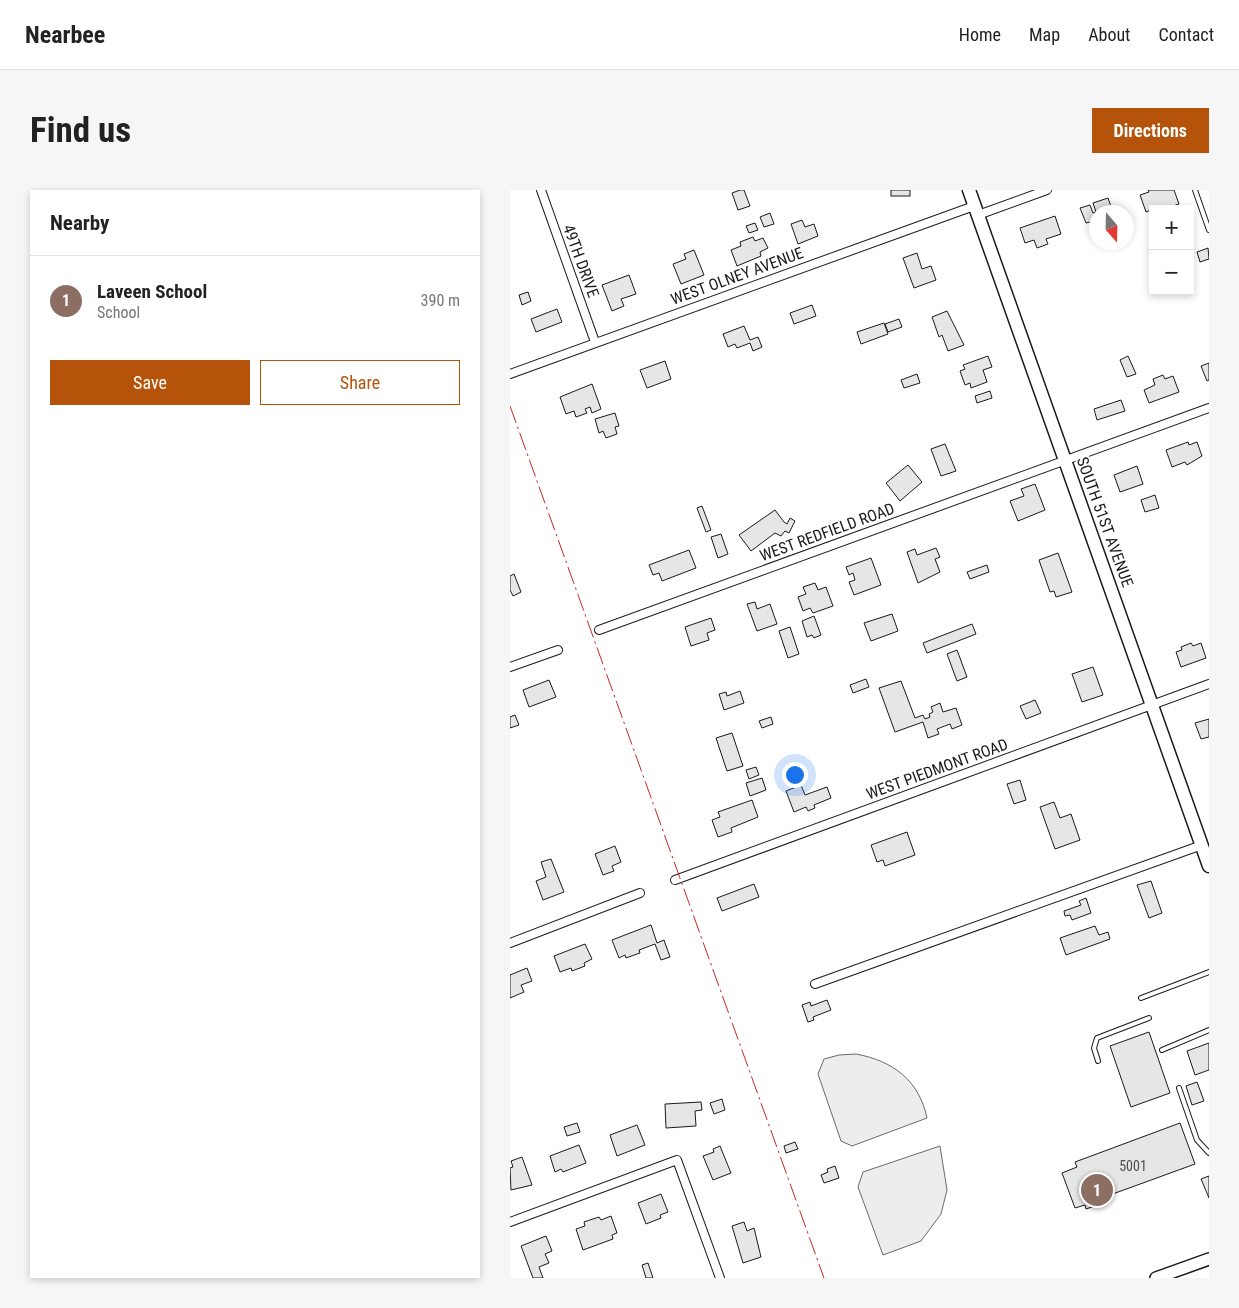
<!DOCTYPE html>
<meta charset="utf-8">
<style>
body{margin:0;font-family:"Roboto Condensed",sans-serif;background:#f6f6f6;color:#222}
.controls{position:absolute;right:15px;top:15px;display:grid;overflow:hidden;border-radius:0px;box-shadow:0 2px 8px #0003}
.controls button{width:45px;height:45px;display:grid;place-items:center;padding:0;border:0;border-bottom:1px solid #e0e0e0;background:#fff;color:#222;font:25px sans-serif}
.compass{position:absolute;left:579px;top:15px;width:45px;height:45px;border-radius:50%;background:#fff;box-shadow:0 2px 8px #0003;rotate:160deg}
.you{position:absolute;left:284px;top:584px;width:18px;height:18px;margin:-12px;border:4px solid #fff;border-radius:50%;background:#1a73e8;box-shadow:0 0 0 8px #1a73e833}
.badge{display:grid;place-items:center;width:32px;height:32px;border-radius:50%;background:#b45309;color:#fff;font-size:16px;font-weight:700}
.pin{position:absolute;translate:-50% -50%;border:2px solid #fff;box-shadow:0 1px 5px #0006}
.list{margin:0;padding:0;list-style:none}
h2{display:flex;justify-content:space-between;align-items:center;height:65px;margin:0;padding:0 20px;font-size:21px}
h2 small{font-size:16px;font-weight:400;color:#767676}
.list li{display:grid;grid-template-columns:32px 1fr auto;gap:15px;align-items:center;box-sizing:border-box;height:90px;padding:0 20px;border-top:1px solid #e0e0e0}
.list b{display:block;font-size:19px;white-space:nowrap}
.list p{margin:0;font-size:16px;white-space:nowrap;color:#767676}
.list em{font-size:16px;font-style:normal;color:#767676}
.actions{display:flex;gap:10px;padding:15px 20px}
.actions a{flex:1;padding:11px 0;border:1px solid #b45309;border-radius:0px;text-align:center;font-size:18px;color:#b45309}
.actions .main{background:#b45309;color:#fff}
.map{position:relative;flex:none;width:699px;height:1088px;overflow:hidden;border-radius:0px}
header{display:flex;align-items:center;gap:30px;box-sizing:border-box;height:70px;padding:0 25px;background:#fff;border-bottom:1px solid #e0e0e0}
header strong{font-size:24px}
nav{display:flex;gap:28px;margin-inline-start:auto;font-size:18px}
.intro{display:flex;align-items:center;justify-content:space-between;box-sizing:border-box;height:120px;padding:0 30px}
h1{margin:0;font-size:35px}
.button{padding:12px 22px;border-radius:0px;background:#b45309;color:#fff;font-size:18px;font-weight:700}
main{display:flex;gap:30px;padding:0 30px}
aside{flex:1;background:#fff;border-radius:0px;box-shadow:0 2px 8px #0003}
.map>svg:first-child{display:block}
.pitch{fill:#ededed;stroke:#6a6a6a}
.building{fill:#e6e6e6;stroke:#1a1a1a}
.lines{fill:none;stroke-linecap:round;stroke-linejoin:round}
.lane-casing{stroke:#1a1a1a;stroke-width:6}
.street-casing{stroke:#1a1a1a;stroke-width:10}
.secondary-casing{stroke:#1a1a1a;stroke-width:14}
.primary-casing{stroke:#1a1a1a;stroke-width:15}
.lane{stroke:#fff;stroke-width:4}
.street{stroke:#fff;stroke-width:8}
.secondary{stroke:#fff;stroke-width:11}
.primary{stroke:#fff;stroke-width:12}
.power{stroke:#c62828;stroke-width:1;stroke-dasharray:18 4 2.5 4;stroke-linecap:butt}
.labels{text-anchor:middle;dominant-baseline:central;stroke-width:4;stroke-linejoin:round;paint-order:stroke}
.number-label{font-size:14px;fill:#4d4d4d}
.street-label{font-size:16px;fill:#1a1a1a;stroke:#fff}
</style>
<header>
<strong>Nearbee</strong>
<nav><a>Home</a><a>Map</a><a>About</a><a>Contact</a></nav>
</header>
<div class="intro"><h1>Find us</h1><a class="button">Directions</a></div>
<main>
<aside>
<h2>Nearby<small></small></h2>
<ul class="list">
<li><span class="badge" style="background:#8d6e63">1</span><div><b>Laveen School</b><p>School</p></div><em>390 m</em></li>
</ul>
<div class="actions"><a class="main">Save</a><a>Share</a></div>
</aside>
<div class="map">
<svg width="699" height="1088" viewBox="0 0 699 1088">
<rect width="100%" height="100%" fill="#fff"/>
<g class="pitch">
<path d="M346 864C383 871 409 890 417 928L342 956 331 951 308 884 314 869 329 865Z"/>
<path d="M430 956 437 1000 431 1024 411 1051 373 1065 348 997 353 982Z"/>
</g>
<g class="building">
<path d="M230 0H234L240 16 228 20 222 3Z"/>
<rect x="381" y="0" width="19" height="6"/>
<path d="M638 0H664L669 14 654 19H643L636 22 630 5 639 2Z"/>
<path d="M598 8 603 22H586V33L581 35 580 32 576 33 570 18 580 15 583 23 586 22 583 13Z"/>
<path d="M260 23 264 34 254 37 250 27Z"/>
<path d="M545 26 551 44 536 49 538 54 527 58 524 50 515 53 510 38Z"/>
<path d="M292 30 295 37 304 34 308 46 288 54 281 34Z"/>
<path d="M245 33 248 40 239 43 236 36Z"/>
<path d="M243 47 245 51 253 48 258 58 250 62 251 66 227 76 221 60 231 56 230 52Z"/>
<path d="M698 58 699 69 690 72 687 62Z"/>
<path d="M184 60 194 85 171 94 163 74 176 69 174 64Z"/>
<path d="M407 63 412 79 421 76 426 90 404 98 393 68Z"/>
<path d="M119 85 126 104 111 109 114 116 102 121 92 95Z"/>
<path d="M18 102 21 111 12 115 9 105Z"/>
<path d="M302 115 306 126 284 134 280 123Z"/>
<path d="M47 119 52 132 26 142 21 129Z"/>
<path d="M437 121 454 155 438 161 432 145 429 147 422 127Z"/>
<path d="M389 129 392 137 378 142 375 134Z"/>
<path d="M374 133 378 144 351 154 347 142Z"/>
<path d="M234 136 240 150 248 147 252 157 243 161 240 153 227 158 225 154 218 157 213 144Z"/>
<path d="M478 166 482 177 473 180 477 192 461 198 460 193 455 195 450 181 455 179 453 175Z"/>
<path d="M618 166 626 184 617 187 610 170Z"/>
<path d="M155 171 161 189 137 198 130 180Z"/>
<path d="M699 173V190L697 191 691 176Z"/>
<path d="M407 184 410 193 394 198 391 190Z"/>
<path d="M653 185 655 189 663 186 669 202 639 213 634 200 645 195 643 189Z"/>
<path d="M82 194 91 219 82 223 80 217 75 219 77 223 66 227 64 221 56 224 50 207Z"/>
<path d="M480 201 482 208 467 213 465 206Z"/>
<path d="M611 210 615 221 587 230 584 219Z"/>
<path d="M105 223 109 236 105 237 107 244 96 248 93 241 89 243 85 229Z"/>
<path d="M678 252 679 255 687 252 692 266 677 275 675 272 662 277 656 260Z"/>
<path d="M435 254 446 281 431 286 421 259Z"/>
<path d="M398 275 412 292 390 311 376 293Z"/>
<path d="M627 276 633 294 610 302 604 285Z"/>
<path d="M525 294 535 320 508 331 500 311 514 306 511 299Z"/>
<path d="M645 305 649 318 635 322 631 310Z"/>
<path d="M192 316 201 340 196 342 187 318Z"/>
<path d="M265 320 274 332 277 334 280 328 285 331 279 343 275 341 271 346 265 343 241 361 229 345Z"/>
<path d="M211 344 218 364 208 368 201 347Z"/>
<path d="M426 358 430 367 425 369 430 382 408 393 397 362 405 359 407 365Z"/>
<path d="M179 360 186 378 152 391 149 383 143 385 139 375Z"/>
<path d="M548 363 562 402 546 407 544 401 540 402 529 370Z"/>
<path d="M361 368 371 395 344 405 339 392 345 390 343 383 339 385 336 377Z"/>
<path d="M477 375 479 382 460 389 457 382Z"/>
<path d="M4 384 11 402 3 406 0 400V386Z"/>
<path d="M305 393 308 400 316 397 323 416 303 423 300 418 293 421 288 407 296 404 293 397Z"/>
<path d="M245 412 247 419 260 414 267 434 247 441 237 414Z"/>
<path d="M382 424 388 441 361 451 354 433Z"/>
<path d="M304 426 311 445 304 448 302 445 297 447 292 431Z"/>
<path d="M201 428 205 440 197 443 199 450 181 456 175 437Z"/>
<path d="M462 434 466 444 417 463 413 453Z"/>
<path d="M280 437 289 464 278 468 269 441Z"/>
<path d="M681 453 683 456 691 453 696 468 671 477 666 462 672 460 671 457Z"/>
<path d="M447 460 457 487 447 491 437 464Z"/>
<path d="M583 477 593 505 572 512 562 484Z"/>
<path d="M356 489 359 497 343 503 340 495Z"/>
<path d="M39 490 46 507 19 517 13 500Z"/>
<path d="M391 491 405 528 413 525 415 529 420 527 419 524 423 522 421 517 430 513 433 522 446 518 452 535 442 539 440 534 427 539 429 544 418 548 413 532 385 542 369 498Z"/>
<path d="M230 501 234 513 214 520 209 504 216 502 217 506Z"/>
<path d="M525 510 531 523 516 529 510 516Z"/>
<path d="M5 525 9 535 0 538V527Z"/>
<path d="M261 527 263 534 252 538 249 531Z"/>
<path d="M699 529V547L691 549 685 533Z"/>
<path d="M222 543 233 576 217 581 206 548Z"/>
<path d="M246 577 249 585 239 589 236 580Z"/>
<path d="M252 588 256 600 240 606 236 593Z"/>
<path d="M510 590 516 610 504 614 497 594Z"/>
<path d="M291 595 295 605 317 597 321 608 304 615 305 618 298 621 296 617 284 622 276 601Z"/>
<path d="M242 610 248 627 221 638 222 642 208 647 202 630 210 627 208 622Z"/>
<path d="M544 612 550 628 561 624 570 650 545 659 530 617Z"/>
<path d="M397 642 405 665 375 676 373 670 367 672 361 655Z"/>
<path d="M105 656 111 672 102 676 104 681 93 685 85 664Z"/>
<path d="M41 669 54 702 33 710 26 691 36 687 31 672Z"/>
<path d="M641 691 652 723 639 728 627 695Z"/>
<path d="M244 694 249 707 212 721 207 708Z"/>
<path d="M576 708 581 723 562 730 560 725 555 726 554 721 571 715 569 711Z"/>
<path d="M141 735 147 753 154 750 160 767 151 770 145 754 129 760 130 763 116 768 115 765 109 768 102 750Z"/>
<path d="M585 736 589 745 598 742 600 749 556 765 550 748Z"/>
<path d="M75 754 82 769 74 773 75 776 62 781 61 778 50 782 44 766Z"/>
<path d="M17 778 22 791 11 795 14 802 0 808V785Z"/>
<path d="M317 810 321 820 303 827 304 830 298 832 292 815 300 812 301 816Z"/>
<path d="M639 842 660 903 621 917 600 856Z"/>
<path d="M699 853V880L685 885 677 861Z"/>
<path d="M687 892 694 911 682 915 676 896Z"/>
<path d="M212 909 215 920 204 924 200 913Z"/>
<path d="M191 912 192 920 185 921 186 936 156 938 155 914Z"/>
<path d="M67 933 70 942 57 946 54 937Z"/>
<path d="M670 933 685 974 589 1009 591 1014 576 1019 575 1015 565 1018 552 983 567 977 565 972Z"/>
<path d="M127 935 135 955 107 966 100 945Z"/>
<path d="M285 952 288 959 276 963 274 956Z"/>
<path d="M69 955 76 973 53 982 51 979 45 982 40 966Z"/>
<path d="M210 956 221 983 203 990 193 966 204 962 203 959Z"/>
<path d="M12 967 22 995 1 1000 0 978 3 977 1 971Z"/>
<path d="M325 976 329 988 314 993 311 985 318 982 317 979Z"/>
<path d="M699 986V1008L691 989Z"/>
<path d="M151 1004 158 1022 150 1025 151 1028 136 1034 128 1013Z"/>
<path d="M101 1026 107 1043 102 1045 103 1049 73 1060 66 1039 75 1036 74 1032 89 1027 91 1030Z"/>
<path d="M234 1032 237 1041 244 1038 251 1067 233 1073 222 1036Z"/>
<path d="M36 1046 42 1061 35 1064 39 1073 29 1077 33 1088H23L11 1056Z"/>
<path d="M138 1073 143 1088H136L132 1075Z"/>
</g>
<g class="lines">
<g class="lane-casing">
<g id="lane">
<path d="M685 0 699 40"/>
<path d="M631 808 699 782"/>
<path d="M652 860 699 840"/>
<path d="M588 871 584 858 587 848 639 828"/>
<path d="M669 898 687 950 699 963"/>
</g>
</g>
<g class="street-casing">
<g id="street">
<path d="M31 0 85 152"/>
<path d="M468 25 537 0"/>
<path d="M0 184 464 16"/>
<path d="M89 440 699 218"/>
<path d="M0 477 48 460"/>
<path d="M165 690 699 494"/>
<path d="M0 753 130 703"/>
<path d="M305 794 692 655"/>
<path d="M0 1032 167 970 210 1088"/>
</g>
</g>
<g class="secondary-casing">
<path id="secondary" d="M646 1088 699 1069"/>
</g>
<g class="primary-casing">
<path id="primary" d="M459 0 699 676"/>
</g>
<use href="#lane" class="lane"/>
<use href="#street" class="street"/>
<use href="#secondary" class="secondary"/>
<use href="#primary" class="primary"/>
<path class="power" d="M0 216 314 1088"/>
</g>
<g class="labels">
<g class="number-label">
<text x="623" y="976">5001</text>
</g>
<g class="street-label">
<text transform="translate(71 71) rotate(70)">49TH DRIVE</text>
<text transform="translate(227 86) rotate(-20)">WEST OLNEY AVENUE</text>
<text transform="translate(595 332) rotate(70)">SOUTH 51ST AVENUE</text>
<text transform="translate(317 342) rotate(-20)">WEST REDFIELD ROAD</text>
<text transform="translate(427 579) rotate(-20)">WEST PIEDMONT ROAD</text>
</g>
</g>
</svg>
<div class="controls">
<button>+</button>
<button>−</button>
</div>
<svg class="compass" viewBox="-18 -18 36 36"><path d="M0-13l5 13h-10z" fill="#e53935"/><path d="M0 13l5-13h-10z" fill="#767676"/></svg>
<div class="you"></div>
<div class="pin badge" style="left:587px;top:1000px;background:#8d6e63">1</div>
</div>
</main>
